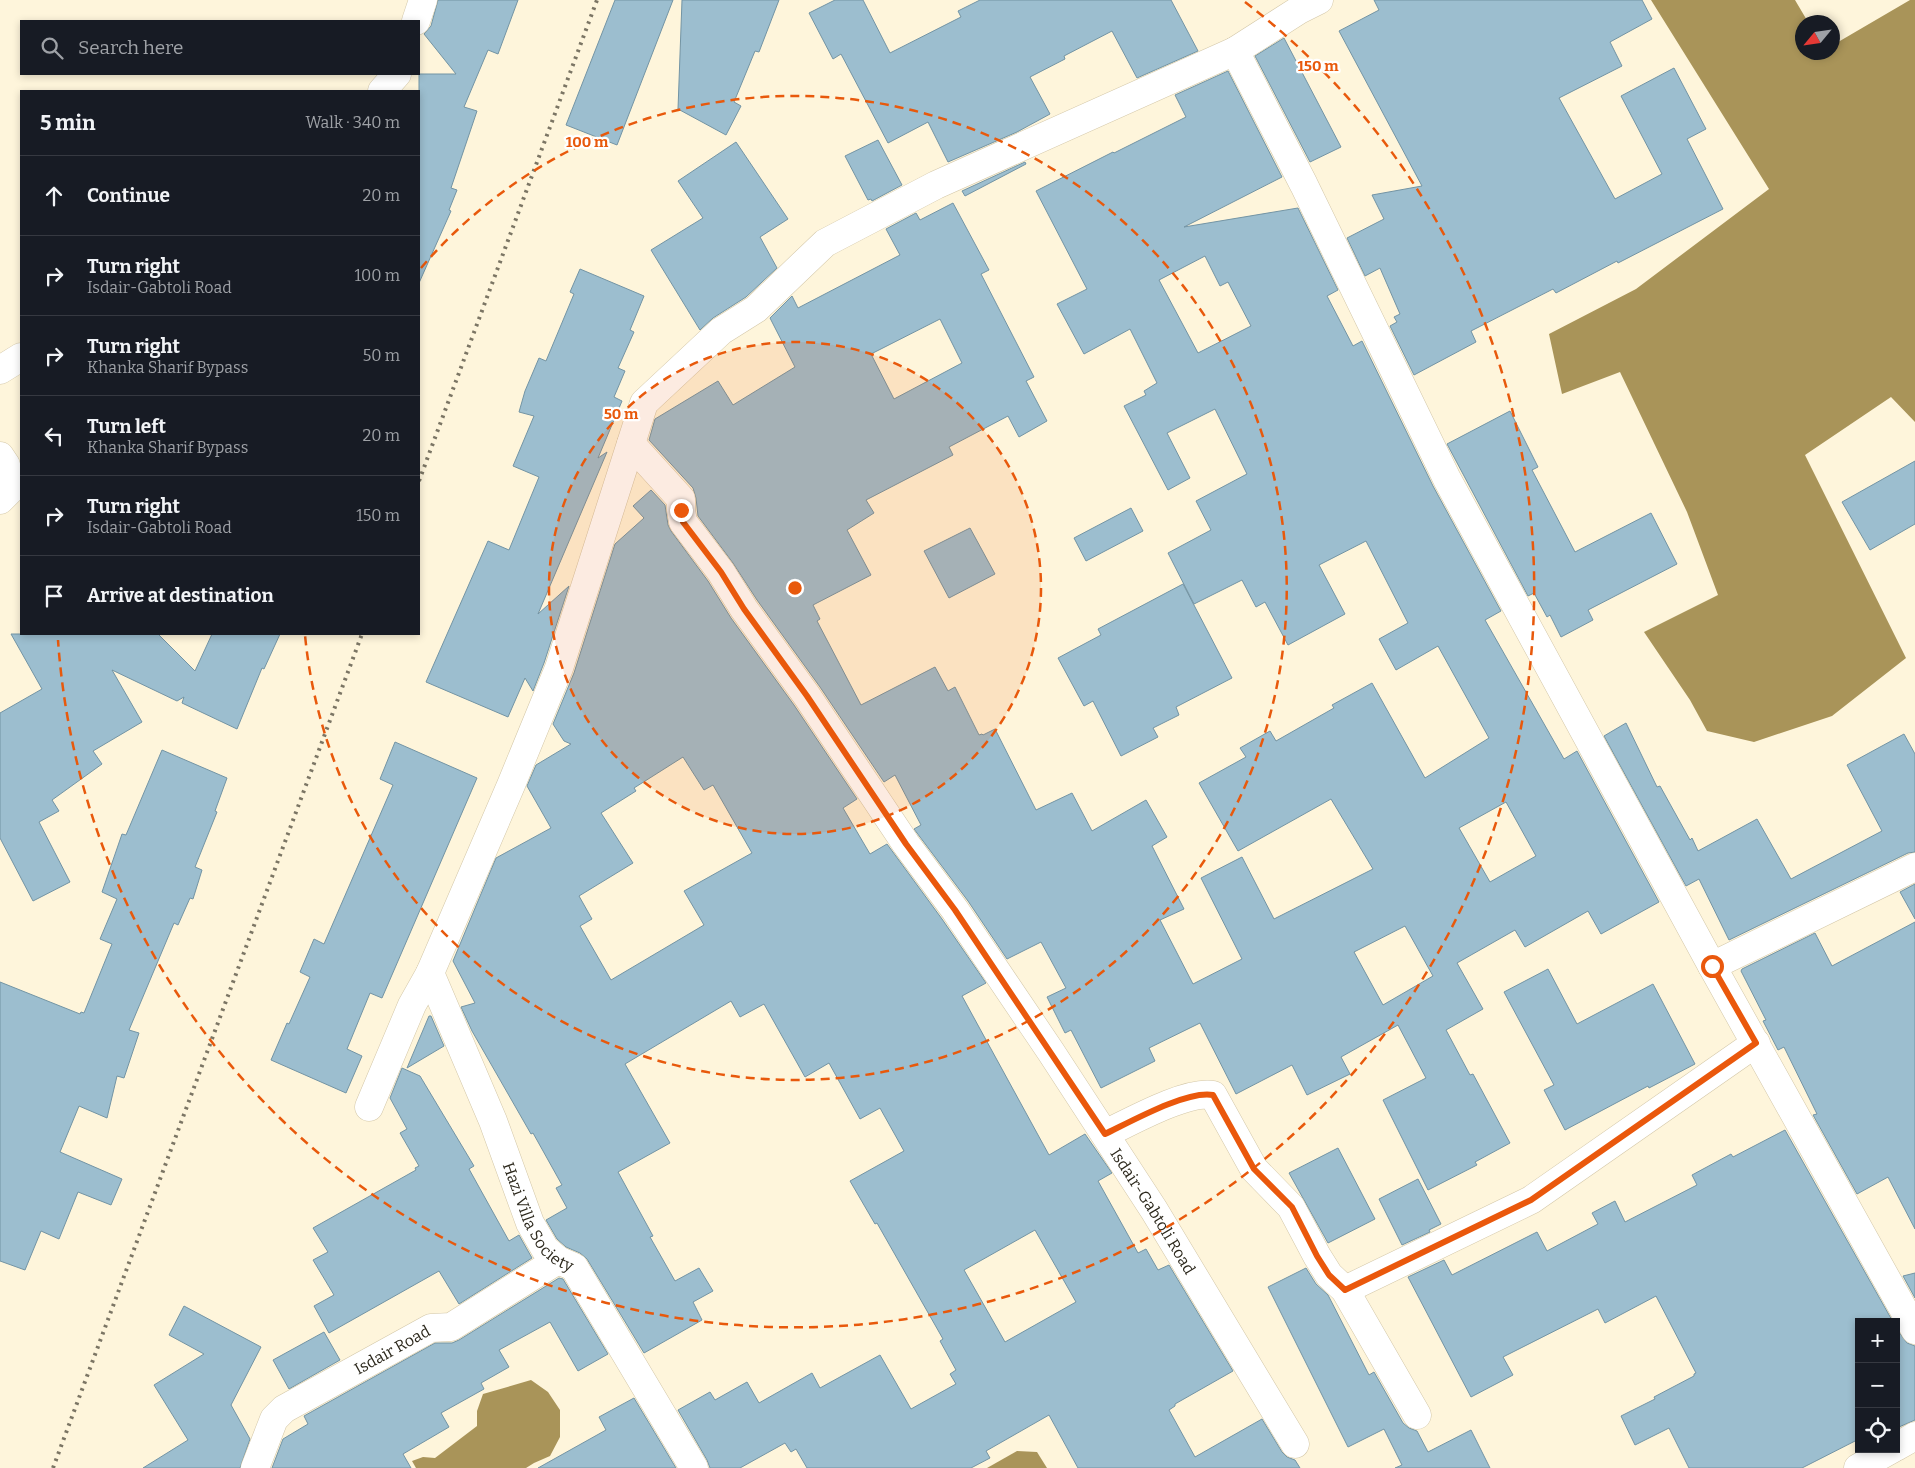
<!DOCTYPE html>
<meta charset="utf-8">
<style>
body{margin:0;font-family:Bitter,serif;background:#20242c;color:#f1f3f6}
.controls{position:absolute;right:15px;bottom:15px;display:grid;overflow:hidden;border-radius:0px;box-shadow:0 2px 8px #0003}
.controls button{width:45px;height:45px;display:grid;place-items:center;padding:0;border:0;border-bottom:1px solid #363941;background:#171b24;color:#f1f3f6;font:25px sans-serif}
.compass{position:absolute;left:1795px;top:15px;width:45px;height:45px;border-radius:50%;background:#171b24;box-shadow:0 2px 8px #0003;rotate:241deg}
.stop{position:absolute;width:15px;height:15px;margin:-11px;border:4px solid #ea580c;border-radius:50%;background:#fff}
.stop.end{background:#ea580c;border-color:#fff;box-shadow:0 1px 5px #0008}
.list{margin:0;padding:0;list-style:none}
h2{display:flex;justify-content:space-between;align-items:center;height:65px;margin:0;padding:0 20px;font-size:21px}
h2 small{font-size:16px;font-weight:400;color:#9ea1a6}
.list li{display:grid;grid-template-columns:32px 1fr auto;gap:15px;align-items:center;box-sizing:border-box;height:80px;padding:0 20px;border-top:1px solid #363941}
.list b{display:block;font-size:19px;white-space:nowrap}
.list p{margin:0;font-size:16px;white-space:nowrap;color:#9ea1a6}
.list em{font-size:16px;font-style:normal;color:#9ea1a6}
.icon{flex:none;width:28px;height:28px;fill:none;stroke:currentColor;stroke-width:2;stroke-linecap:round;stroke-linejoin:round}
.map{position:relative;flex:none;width:1915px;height:1468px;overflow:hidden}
.search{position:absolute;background:#171b24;box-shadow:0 2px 8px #0003;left:20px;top:20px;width:400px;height:55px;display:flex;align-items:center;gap:12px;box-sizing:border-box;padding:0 18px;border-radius:0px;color:#9ea1a6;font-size:19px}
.panel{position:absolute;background:#171b24;box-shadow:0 2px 8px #0003;left:20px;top:90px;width:400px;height:545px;border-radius:0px}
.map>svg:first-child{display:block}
.water{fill:#a99459}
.building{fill:#9cbecf;stroke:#7394a4;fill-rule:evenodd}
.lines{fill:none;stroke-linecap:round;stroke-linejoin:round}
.street-casing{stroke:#d3c7a8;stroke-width:29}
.street{stroke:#fff;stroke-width:28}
.rail{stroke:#7b7564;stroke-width:4;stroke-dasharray:2.5 5;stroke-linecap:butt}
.route{stroke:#ea580c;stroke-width:6}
.ring{fill:none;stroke:#e8590c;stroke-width:2.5;stroke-dasharray:9 6}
.labels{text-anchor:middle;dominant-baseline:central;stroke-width:4.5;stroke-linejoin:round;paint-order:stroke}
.street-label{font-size:16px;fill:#2c281c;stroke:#fff}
.centre{fill:#e8590c;stroke:#fff;stroke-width:2.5}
.ring-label{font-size:15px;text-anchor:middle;font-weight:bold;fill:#e8590c;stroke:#fff;stroke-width:4.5;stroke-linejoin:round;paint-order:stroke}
</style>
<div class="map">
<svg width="1915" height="1468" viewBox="0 0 1915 1468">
<rect width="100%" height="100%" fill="#fef5db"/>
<g class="water">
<path d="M1651 0H1795L1808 22H1802V52H1832L1833 45 1910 0H1915V422L1891 397 1805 455 1906 658 1832 716 1754 742 1707 731 1690 700 1644 632 1718 595 1687 512 1620 372 1562 394 1549 334 1636 289 1769 189Z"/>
<path d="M531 1380 548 1392 560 1410V1437L550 1456 534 1463 526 1468H416L412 1461 423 1457 435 1458 477 1426V1411L483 1394Z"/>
<path d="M1017 1451 1037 1452 1047 1468H987Z"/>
</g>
<g class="building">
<path d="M438 0H518L498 54 488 50 464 107 477 111 451 188 457 190 449 210 451 211 419 283V74H456L424 34 431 26Z"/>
<path d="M615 0H673L617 145 566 125Z"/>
<path d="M682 0H779L759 52 755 51 734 102 741 106 726 135 678 109Z"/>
<path d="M835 0H863L890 53 961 17 958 11 980 0H1171L1198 51 1137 78 1112 31 1064 56 1065 59 1030 77 1050 114 1017 132 948 162 928 122 888 143 841 54 833 59 809 13Z"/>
<path d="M1374 0H1642L1652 19 1610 42 1622 66 1559 98 1615 199 1662 174 1621 96 1674 68 1706 129 1687 139 1723 209 1618 263 1617 261 1556 293 1553 289 1471 331 1476 342 1414 375 1390 326 1397 322 1394 317 1400 314 1380 268 1365 276 1347 238 1384 219 1372 195 1422 186 1339 31 1379 10Z"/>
<path d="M1284 38 1341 147 1310 162 1255 56Z"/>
<path d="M1228 71 1282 177 1184 227 1298 208 1338 290 1327 296 1353 346 1362 341 1433 486 1501 611 1485 620 1564 759 1577 751 1659 902 1601 934 1588 911 1525 947 1515 930 1457 963 1483 1009 1446 1030 1470 1075 1473 1074 1510 1143 1475 1162 1477 1165 1428 1190 1383 1100 1426 1078 1398 1025 1341 1057 1350 1074 1307 1095 1292 1065 1236 1094 1200 1023 1149 1048 1155 1061 1101 1088 1071 1030 1065 1033 1047 997 1066 988 1041 942 1007 959 968 901 914 829 921 825 895 775 884 782 820 687 757 600 733 563 698 516 696 498 693 488 649 440 655 419 718 381 733 405 795 367 770 318 792 296 798 308 900 255 886 229 916 213 920 220 953 203 989 270 981 274 1034 377 1026 381 1047 421 1019 437 1008 416 949 447 953 455 866 500 874 513 847 530 871 575 813 605 820 619 817 621 861 705 935 667 948 691 955 687 979 735 982 734 983 735 995 729 1036 810 1072 793 1092 831 1146 800 1167 837 1152 846 1184 909 1160 920 1193 984 1242 959 1201 878 1242 857 1274 919 1373 869 1331 799 1238 851 1199 783 1246 757 1240 748 1270 731 1276 741 1334 708 1332 705 1372 683 1425 778 1489 738 1438 646 1396 670 1379 639 1408 623 1366 541 1319 565 1345 614 1288 645 1265 602 1256 607 1242 580 1194 604 1168 553 1211 530 1196 501 1247 474 1215 409 1167 433 1190 478 1168 490 1124 406 1146 395 1144 391 1157 383 1130 329 1084 354 1057 304 1087 289 1036 191 1113 152 1114 153 1186 117 1175 95ZM1205 256 1220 286 1228 282 1251 326 1198 353 1159 280ZM940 319 962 363 894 399 871 354ZM1506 802 1536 856 1490 882 1459 828ZM1405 926 1433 976 1383 1005 1354 952Z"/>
<path d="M878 140 902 185 872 201 871 199 868 200 845 156Z"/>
<path d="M736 142 788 219 760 237 777 268 746 297 713 318 700 330 651 250 703 218 678 181Z"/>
<path d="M1025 162 1026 164 965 196 962 191Z"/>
<path d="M580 269 644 296 630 330 634 332 618 368 625 371 614 397 622 401 598 458 607 452 538 614 569 586 544 663 533 691 525 678 508 717 426 682 488 541 509 550 539 477 513 466 534 416 519 412 525 391 539 358 546 361 574 294 570 292Z"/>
<path d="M1510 411 1538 467 1532 470 1575 552 1651 513 1677 564 1588 610 1593 620 1561 637 1550 615 1547 617 1534 593 1528 596 1447 444Z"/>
<path d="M1915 461V524L1870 550 1842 502Z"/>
<path d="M651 490 665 505 668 525 671 531 708 581 731 618 794 705 857 799 843 808 870 854 887 844 942 919 986 983 962 996 1049 1155 1085 1134 1112 1173 1098 1181 1138 1253 1146 1249 1158 1270 1169 1265 1233 1371 1175 1404V1406L1169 1410 1195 1457 1262 1419 1282 1452 1287 1457 1295 1460 1300 1468H1078L1049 1415 986 1451 990 1458 971 1468H807L796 1449 791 1452 785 1443 740 1468H710L707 1460 678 1410 710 1392 715 1400 747 1382 759 1403 812 1373 820 1388 880 1355 911 1409 956 1384 950 1374 956 1370 940 1341 943 1339 877 1223 875 1224 850 1181 904 1151 880 1108 860 1119 829 1063 805 1077 764 1004 740 1017 731 1001 625 1064 670 1143 618 1172 653 1236 650 1237 675 1281 699 1268 713 1291 693 1302 702 1320 644 1353 587 1259 580 1253 566 1247 557 1239 546 1220 567 1208 556 1188 562 1185 533 1133 531 1134 472 1031 461 1007 475 1003 453 961 496 858 551 828 527 786 536 765 571 744 564 741 553 724 574 673 615 544 644 518 633 506ZM683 757 704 790 713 785 752 853 684 891 704 925 611 980 580 926 592 919 579 896 633 863 601 813 636 791 634 788ZM1035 1230 1076 1302 1005 1342 964 1270Z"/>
<path d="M1131 508 1143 531 1086 561 1074 538Z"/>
<path d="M970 528 995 574 949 598 924 551Z"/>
<path d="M1183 584 1232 678 1176 707 1179 715 1153 728 1158 737 1121 756 1093 701 1084 706 1058 658 1101 635 1098 629Z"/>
<path d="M11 634H158L195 671 212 634H280L264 669 262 668 237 729 182 703 184 697 177 701 112 670 142 722 93 751 102 764 52 800 59 811 39 822 70 882 33 901 0 838V713L42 689Z"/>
<path d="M1626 723 1657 787 1660 786 1690 840 1692 838 1698 851 1757 819 1791 879 1882 831 1847 765 1904 734 1915 754V852L1908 853 1729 940 1699 879 1686 886 1604 736Z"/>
<path d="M395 742 477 778 382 998 370 993 347 1049 362 1056 346 1093 271 1060 287 1023 289 1024 310 977 300 972 314 939 324 944 393 785 380 779Z"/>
<path d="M162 750 227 778 215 811 217 812 195 867 202 870 193 899 190 898 178 925 174 923 129 1030 139 1033 124 1078 117 1076 107 1118 79 1106 60 1152 122 1179 111 1205 78 1192 59 1239 41 1231 25 1270 0 1261V982L80 1014 81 1012 84 1013 112 944 100 939 117 899 102 892 122 834 126 835Z"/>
<path d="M1915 884V919L1900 892Z"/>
<path d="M1915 922V1229L1888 1177 1857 1194 1813 1115 1817 1114 1784 1047 1778 1050 1763 1021 1766 1020 1741 971 1742 969 1815 933 1832 966Z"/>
<path d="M1548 969 1577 1024 1653 984 1695 1064 1649 1088 1648 1086 1565 1130 1544 1090 1554 1085 1504 992Z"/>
<path d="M429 1016H431L444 1046 407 1068Z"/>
<path d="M402 1068 420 1076 474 1166 469 1169 509 1241 519 1235 532 1258 459 1304 439 1271 329 1333 314 1306 334 1295 313 1260 328 1252 313 1228 416 1170 415 1168 419 1166 400 1133 407 1129 390 1098Z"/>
<path d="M1785 1130 1893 1322H1859V1439L1802 1468H1689L1669 1428 1635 1445 1621 1416 1655 1399 1654 1397 1694 1376V1374L1696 1373 1656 1296 1605 1323 1598 1309 1503 1357 1513 1375 1471 1397 1408 1277 1444 1260 1452 1275 1537 1232 1547 1251 1598 1224 1592 1213 1615 1201 1625 1222 1697 1185 1692 1175 1731 1154 1733 1157Z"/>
<path d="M1338 1148 1375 1219 1328 1243 1289 1173Z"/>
<path d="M1418 1179 1441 1224 1429 1230 1430 1232 1402 1245 1379 1199Z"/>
<path d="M1306 1268 1316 1284 1328 1295 1369 1375 1374 1372 1403 1423 1409 1428 1417 1431 1428 1452 1471 1430 1490 1468H1395L1402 1465 1384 1429 1348 1447 1268 1287Z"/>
<path d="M1915 1273V1298L1903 1276Z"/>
<path d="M559 1278 563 1279 608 1354 578 1371 550 1322 499 1350 509 1367 481 1383 484 1389 441 1413 449 1427 403 1454 411 1468H272L283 1439 308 1424 304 1416 435 1343H452L459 1340Z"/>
<path d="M184 1306 261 1347 231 1405 250 1439 240 1468H143L188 1440 154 1385 204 1354 169 1335Z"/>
<path d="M1896 1328 1907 1343 1915 1346V1420L1899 1427 1896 1422Z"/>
<path d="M324 1332 340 1360 289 1389 273 1360Z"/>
<path d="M634 1398 676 1468H538L606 1430 599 1417Z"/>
</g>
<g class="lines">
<g class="street-casing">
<g id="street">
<path d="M1319 0 1299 10 1235 51 1304 185 1447 479 1712 966"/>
<path d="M416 21 423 0"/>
<path d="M382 91 397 74"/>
<path d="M0 370 21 357"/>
<path id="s1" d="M631 444 681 499V510L683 522 721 572 744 609 807 696 906 844 955 910 1051 1052 1154 1210 1295 1444"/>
<path d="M0 456 6 465 11 489 0 500"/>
<path d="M1915 867 1712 966 1915 1330"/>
<path id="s2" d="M430 973 493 1121 530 1223 545 1249 558 1260 574 1267 694 1468"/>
<path d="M369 1107 412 1005 430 973 511 785 559 668 644 403 721 331 756 309 825 243 936 185 1235 51"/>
<path d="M1105 1134C1130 1122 1187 1090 1213 1095L1254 1169 1291 1207 1317 1256 1329 1275 1345 1290 1417 1415"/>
<path d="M1345 1290 1531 1200 1756 1043"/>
<path d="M1896 1447 1915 1436"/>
<path id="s3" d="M255 1468 274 1419 284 1409 431 1328 451 1327 558 1260"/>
<path d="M1858 1468 1892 1449"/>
</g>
</g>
<use href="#street" class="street"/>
<g class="rail">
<path d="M419 481 597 0"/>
<path d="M53 1468 362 634"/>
</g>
</g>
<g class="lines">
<path class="route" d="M681 510 683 522 721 572 744 609 807 696 906 844 955 910 1105 1134C1130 1122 1187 1090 1213 1095L1254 1169 1292 1207 1317 1256 1329 1275 1345 1290 1531 1200 1756 1043 1712 966"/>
</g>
<circle cx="795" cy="588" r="246" fill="#e8590c" fill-opacity=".12"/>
<g class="ring">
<circle cx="795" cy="588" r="246"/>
<path d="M421 268A492 492 0 1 1 305 635"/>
<path d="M1245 2A739 739 0 1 1 58 640"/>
</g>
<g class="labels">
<g class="street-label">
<text stroke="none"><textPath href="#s1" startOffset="932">Isdair-Gabtoli Road</textPath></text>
<text stroke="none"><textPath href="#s2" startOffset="269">Hazi Villa Society</textPath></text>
<text stroke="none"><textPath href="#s3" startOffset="190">Isdair Road</textPath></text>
</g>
</g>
<circle cx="795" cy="588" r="8" class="centre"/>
<g class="ring-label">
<text x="1318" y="71">150 m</text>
<text x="587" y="147">100 m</text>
<text x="621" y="419">50 m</text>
</g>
</svg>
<div class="controls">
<button>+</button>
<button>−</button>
<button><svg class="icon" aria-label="locate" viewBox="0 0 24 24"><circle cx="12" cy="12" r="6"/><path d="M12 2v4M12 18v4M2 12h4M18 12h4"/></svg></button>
</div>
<svg class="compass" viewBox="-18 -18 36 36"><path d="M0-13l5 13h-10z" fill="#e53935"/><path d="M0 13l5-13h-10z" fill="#9ea1a6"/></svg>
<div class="stop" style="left:1712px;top:966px"></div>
<div class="stop end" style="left:681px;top:510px"></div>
<div class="search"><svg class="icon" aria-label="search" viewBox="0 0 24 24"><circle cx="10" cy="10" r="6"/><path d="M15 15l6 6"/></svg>Search here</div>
<section class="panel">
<h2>5 min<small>Walk · 340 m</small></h2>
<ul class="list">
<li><svg class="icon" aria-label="ahead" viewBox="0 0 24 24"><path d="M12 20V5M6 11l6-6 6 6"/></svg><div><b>Continue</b></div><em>20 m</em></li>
<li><svg class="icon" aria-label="right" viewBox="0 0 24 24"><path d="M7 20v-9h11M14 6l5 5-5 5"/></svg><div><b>Turn right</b><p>Isdair-Gabtoli Road</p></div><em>100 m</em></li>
<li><svg class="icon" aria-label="right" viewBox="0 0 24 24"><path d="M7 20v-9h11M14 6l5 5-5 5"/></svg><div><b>Turn right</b><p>Khanka Sharif Bypass</p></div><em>50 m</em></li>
<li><svg class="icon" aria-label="left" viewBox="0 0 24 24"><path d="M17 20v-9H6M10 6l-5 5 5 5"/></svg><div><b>Turn left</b><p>Khanka Sharif Bypass</p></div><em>20 m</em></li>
<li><svg class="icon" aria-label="right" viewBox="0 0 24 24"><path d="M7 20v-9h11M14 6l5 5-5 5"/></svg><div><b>Turn right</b><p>Isdair-Gabtoli Road</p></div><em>150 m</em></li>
<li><svg class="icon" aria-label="arrive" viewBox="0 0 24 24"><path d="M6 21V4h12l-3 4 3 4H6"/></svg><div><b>Arrive at destination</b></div></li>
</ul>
</section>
</div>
